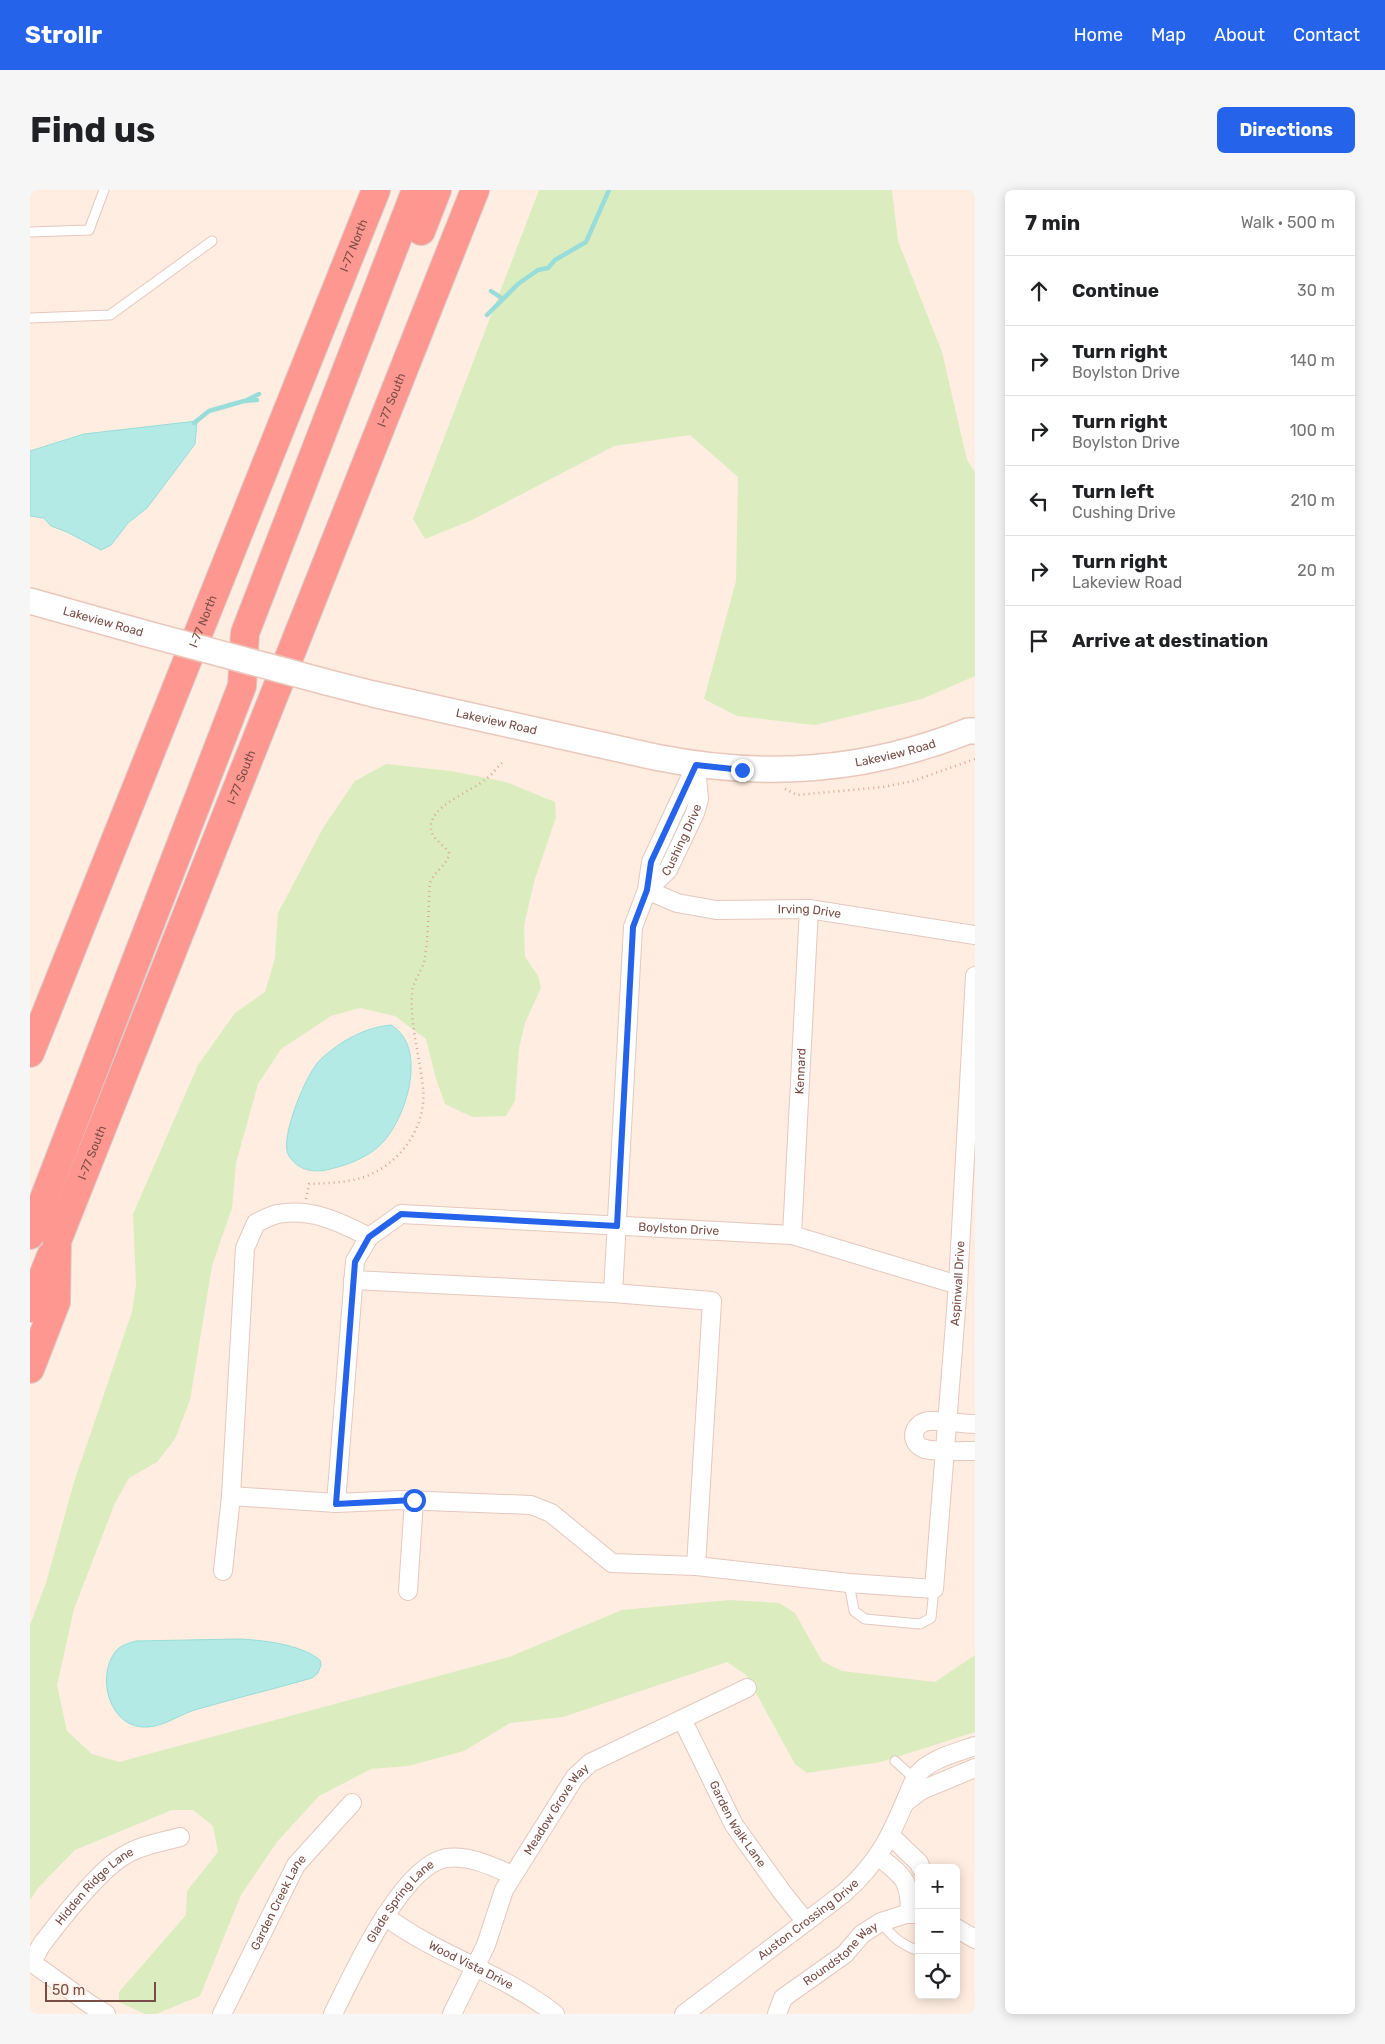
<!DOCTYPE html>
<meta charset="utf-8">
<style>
body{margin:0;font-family:Rubik,sans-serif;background:#f6f6f6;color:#202124}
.controls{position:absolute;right:15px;bottom:15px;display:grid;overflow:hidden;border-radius:8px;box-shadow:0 2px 12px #0003}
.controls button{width:45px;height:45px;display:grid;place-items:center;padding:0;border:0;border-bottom:1px solid #e0e0e0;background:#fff;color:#202124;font:25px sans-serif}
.scale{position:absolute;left:15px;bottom:12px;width:111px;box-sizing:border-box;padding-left:5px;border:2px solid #784d45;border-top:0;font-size:14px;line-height:18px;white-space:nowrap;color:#784d45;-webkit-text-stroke:4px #fff2e9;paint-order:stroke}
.stop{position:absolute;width:15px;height:15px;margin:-11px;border:4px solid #2563eb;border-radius:50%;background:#fff}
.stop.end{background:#2563eb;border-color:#fff;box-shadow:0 1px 5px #0008}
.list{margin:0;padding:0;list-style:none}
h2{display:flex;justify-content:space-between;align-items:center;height:65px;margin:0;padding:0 20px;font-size:21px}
h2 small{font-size:16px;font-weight:400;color:#757577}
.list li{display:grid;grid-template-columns:32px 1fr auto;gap:15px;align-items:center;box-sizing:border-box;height:70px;padding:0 20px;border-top:1px solid #e0e0e0}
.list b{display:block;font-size:19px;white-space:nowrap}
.list p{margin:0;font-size:16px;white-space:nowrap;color:#757577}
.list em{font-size:16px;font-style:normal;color:#757577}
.icon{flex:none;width:28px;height:28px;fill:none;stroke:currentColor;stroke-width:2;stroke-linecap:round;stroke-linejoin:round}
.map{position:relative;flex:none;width:945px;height:1824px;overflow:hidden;border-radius:8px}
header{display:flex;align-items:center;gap:30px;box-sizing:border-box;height:70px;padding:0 25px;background:#2563eb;color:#fff}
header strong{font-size:24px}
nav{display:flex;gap:28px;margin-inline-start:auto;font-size:18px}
.intro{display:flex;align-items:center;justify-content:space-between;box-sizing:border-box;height:120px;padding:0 30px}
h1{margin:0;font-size:35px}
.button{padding:12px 22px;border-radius:8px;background:#2563eb;color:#fff;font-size:18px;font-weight:700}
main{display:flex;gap:30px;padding:0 30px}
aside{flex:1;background:#fff;border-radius:8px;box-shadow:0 2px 12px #0003}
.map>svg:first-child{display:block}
.green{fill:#dbedbe}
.water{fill:#b3eae6;stroke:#98ddd9}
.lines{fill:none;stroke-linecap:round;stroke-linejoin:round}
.stream{stroke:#98ddd9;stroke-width:4.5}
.service-casing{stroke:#e5c8be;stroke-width:11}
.minor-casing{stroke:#e5c8be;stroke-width:20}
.secondary-casing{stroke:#ebc7bb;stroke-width:28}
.motorway-casing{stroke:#d9cdcb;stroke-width:30}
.path{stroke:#dba598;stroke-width:2.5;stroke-dasharray:1 4;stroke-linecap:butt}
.service{stroke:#fff;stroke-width:9}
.minor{stroke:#fff;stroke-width:18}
.secondary{stroke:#fff;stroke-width:25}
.motorway{stroke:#ff9791;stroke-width:28}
.secondary-bridge-casing{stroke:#ebc7bb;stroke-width:28;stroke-linecap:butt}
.secondary-bridge{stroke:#fff;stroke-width:25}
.route{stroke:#2563eb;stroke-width:6}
.labels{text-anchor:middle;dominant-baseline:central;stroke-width:4;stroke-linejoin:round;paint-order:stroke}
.street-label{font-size:12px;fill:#784d45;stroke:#fff2e9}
</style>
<header>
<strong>Strollr</strong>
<nav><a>Home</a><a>Map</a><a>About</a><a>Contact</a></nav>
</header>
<div class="intro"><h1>Find us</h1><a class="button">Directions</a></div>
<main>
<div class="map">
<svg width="945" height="1824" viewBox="0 0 945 1824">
<rect width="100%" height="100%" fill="#feede0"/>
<g class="green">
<path d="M509 0H862L868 51 912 162 937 270 945 282V486L892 509 785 535 707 526 674 509 706 391 708 287 660 245 584 256 442 330 395 349 383 329Z"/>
<path d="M356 574 421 581 476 592 525 612 526 627 504 692 494 736 495 767 508 786 511 798 495 833 489 858 485 911 476 926 442 927 415 914 406 889 396 849 365 826 330 818 301 826 251 859 228 894 206 973 202 1018 182 1076 160 1210 145 1249 127 1272 99 1288 85 1313 44 1419 27 1495 37 1541 62 1564 89 1572 479 1467 592 1420 700 1410 749 1413 765 1423 792 1471 812 1481 905 1492 945 1465V1542L851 1572 777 1583 765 1574 716 1485 697 1472 533 1527 480 1533 434 1561 378 1576 341 1579 289 1606 247 1652 211 1705 170 1806 126 1824H115L89 1812V1802L156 1725 157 1701 188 1662 183 1636 163 1620H142L45 1660 9 1697 0 1710V1435L16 1393 44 1292 102 1122 106 1095 103 1024 168 875 205 823 235 802 245 768 248 723 293 638 325 591Z"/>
</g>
<g class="water">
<path d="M167 231 165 254 117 318 98 333 81 355 71 360 37 342 21 336 14 328 0 326V261L54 244Z"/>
<path d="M361 835C398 857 377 925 354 951 342 965 321 974 304 978 291 982 276 983 265 973 263 971 259 967 258 964 250 947 277 881 291 869 311 851 333 838 361 835Z"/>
<path d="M208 1449C232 1450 270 1454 290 1470L291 1475 288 1483 282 1488C244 1499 206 1508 168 1519 152 1523 135 1536 118 1537 80 1540 65 1487 86 1461 91 1455 99 1453 106 1451Z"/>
</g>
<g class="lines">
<g class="stream">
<path d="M461 101 473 109"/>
<path d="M457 125 488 94 508 80 518 78 525 70 556 52 579 0"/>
<path d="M217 210 229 204"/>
<path d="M164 233 179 221 214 211 227 210"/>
</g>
<g class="service-casing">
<g id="service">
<path d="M0 42 59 40 74 0"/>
<path d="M0 128 80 125 182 51"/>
<path d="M819 1393 824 1421 835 1429 890 1434 901 1428 904 1399"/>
<path d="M865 1571 885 1589"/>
<path d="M851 1732C862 1747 872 1755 889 1761"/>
</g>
</g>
<g class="minor-casing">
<g id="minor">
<path id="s1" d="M617 700 647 713 686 720 779 719 945 745"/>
<path id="s2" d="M617 700 638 680 665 623 669 609 666 576"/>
<path id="s3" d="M762 1045 779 719"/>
<path d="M323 1090 583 1103"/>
<path d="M945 1234C930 1234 914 1230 899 1231 882 1233 878 1253 895 1259 906 1262 932 1261 945 1261"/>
<path d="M201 1306 215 1058 226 1033C233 1030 241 1025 248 1024 281 1018 310 1032 339 1047"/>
<path id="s4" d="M306 1313 325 1071 339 1047 371 1024 762 1045 928 1095"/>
<path d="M666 1376 682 1111 583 1103 603 737 617 700 621 672 666 575"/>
<path id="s5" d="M193 1381 201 1306 306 1313 372 1310 501 1315 521 1323 582 1373 666 1376 819 1393 904 1399 928 1095 945 786"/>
<path d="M378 1401 384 1310"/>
<path id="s6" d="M652 1529 704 1635 752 1702 776 1732"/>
<path d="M877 1611 892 1600 945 1578"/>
<path d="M861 1646 889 1673 891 1678"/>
<path d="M848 1666C874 1687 880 1689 880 1724"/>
<path id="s7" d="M355 1726C408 1766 473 1783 525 1824"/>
<path d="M926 1738 945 1749"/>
<path d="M1 1772 61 1815 76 1824"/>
<path id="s8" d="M0 1773C5 1768 8 1760 12 1754 31 1729 69 1680 95 1665 111 1655 132 1652 150 1647"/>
<path id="s9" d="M192 1824 266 1675 322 1613"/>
<path id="s10" d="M303 1824C322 1786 371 1676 416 1668 439 1665 462 1676 482 1685"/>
<path id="s11" d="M422 1824 456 1755 474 1700 545 1587 560 1573 717 1498"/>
<path id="s12" d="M654 1824 814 1703C856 1666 865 1634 886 1586 899 1569 925 1563 945 1556"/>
<path id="s13" d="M747 1824 753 1808 815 1764 832 1744 851 1732 876 1724H889"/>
</g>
</g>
<g class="secondary-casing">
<g id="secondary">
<path id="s14" d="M0 411 114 443"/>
<path id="s15" d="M296 492 343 504 625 567C734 589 835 582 938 541H945"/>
</g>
</g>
<g class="motorway-casing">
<g id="motorway">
<path d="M391 41 407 0"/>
<path id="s16" d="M0 863 346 0"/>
<path d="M0 1045 212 496 215 443 386 0"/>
<path d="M0 1118 21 1066"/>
<path id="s17" d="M0 1179 26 1112 27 1051 445 0"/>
</g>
</g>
<g class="path">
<path d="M755 599 767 605 853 597 883 591 945 569"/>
<path d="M276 1009 279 994C296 993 314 993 331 988 369 976 397 938 393 898 390 867 380 836 382 804 382 792 391 783 394 772 399 747 398 719 400 693 404 681 418 675 419 663 414 654 403 651 401 639 398 616 441 602 456 589 462 585 466 578 472 573"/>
</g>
<use href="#service" class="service"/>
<use href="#minor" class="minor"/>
<use href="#secondary" class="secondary"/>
<use href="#motorway" class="motorway"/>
<g class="secondary-bridge-casing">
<path id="secondary-bridge" d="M114 443 296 492"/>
</g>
<use href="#secondary-bridge" class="secondary-bridge"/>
</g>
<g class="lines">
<path class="route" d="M384 1310 306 1314 325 1072 339 1047 371 1024 587 1036 603 737 617 700 621 672 666 575 712 580"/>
</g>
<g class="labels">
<g class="street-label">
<text stroke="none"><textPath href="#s16" startOffset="870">I-77 North</textPath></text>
<text stroke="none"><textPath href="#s17" startOffset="1038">I-77 South</textPath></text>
<text stroke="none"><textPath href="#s16" startOffset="465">I-77 North</textPath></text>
<text stroke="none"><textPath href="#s14" startOffset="76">Lakeview Road</textPath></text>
<text stroke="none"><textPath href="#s15" startOffset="175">Lakeview Road</textPath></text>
<text stroke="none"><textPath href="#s15" startOffset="580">Lakeview Road</textPath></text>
<text stroke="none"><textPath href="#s17" startOffset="632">I-77 South</textPath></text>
<text stroke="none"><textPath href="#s2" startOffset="62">Cushing Drive</textPath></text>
<text stroke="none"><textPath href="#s1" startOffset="166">Irving Drive</textPath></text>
<text stroke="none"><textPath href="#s3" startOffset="164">Kennard</textPath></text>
<text stroke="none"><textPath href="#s17" startOffset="228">I-77 South</textPath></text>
<text stroke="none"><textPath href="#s4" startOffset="588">Boylston Drive</textPath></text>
<text stroke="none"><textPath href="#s5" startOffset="1106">Aspinwall Drive</textPath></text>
<text stroke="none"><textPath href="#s11" startOffset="231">Meadow Grove Way</textPath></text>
<text stroke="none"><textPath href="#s6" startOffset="119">Garden Walk Lane</textPath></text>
<text stroke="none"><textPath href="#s8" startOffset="101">Hidden Ridge Lane</textPath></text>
<text stroke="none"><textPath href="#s9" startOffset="125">Garden Creek Lane</textPath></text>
<text stroke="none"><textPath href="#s10" startOffset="132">Glade Spring Lane</textPath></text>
<text stroke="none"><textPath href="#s12" startOffset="156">Auston Crossing Drive</textPath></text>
<text stroke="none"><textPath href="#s13" startOffset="90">Roundstone Way</textPath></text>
<text stroke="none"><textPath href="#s7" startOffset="99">Wood Vista Drive</textPath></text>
</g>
</g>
</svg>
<div class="controls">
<button>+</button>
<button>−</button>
<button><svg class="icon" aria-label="locate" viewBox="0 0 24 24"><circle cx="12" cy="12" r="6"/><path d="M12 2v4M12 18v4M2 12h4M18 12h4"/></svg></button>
</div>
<div class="scale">50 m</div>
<div class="stop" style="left:384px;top:1310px"></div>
<div class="stop end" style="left:712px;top:580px"></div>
</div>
<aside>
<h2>7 min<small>Walk · 500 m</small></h2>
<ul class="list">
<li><svg class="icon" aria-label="ahead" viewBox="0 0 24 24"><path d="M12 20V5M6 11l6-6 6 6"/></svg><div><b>Continue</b></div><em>30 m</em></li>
<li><svg class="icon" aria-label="right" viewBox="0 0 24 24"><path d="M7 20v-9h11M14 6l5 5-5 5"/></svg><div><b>Turn right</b><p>Boylston Drive</p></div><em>140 m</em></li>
<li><svg class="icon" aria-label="right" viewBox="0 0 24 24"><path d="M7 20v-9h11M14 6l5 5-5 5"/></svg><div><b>Turn right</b><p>Boylston Drive</p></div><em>100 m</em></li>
<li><svg class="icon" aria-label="left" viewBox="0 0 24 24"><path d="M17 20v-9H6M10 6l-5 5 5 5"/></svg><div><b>Turn left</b><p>Cushing Drive</p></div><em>210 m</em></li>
<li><svg class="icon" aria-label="right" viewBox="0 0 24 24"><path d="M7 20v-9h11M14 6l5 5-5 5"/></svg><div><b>Turn right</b><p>Lakeview Road</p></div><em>20 m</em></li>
<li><svg class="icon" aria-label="arrive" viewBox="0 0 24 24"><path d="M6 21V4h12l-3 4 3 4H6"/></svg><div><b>Arrive at destination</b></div></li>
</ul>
</aside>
</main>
